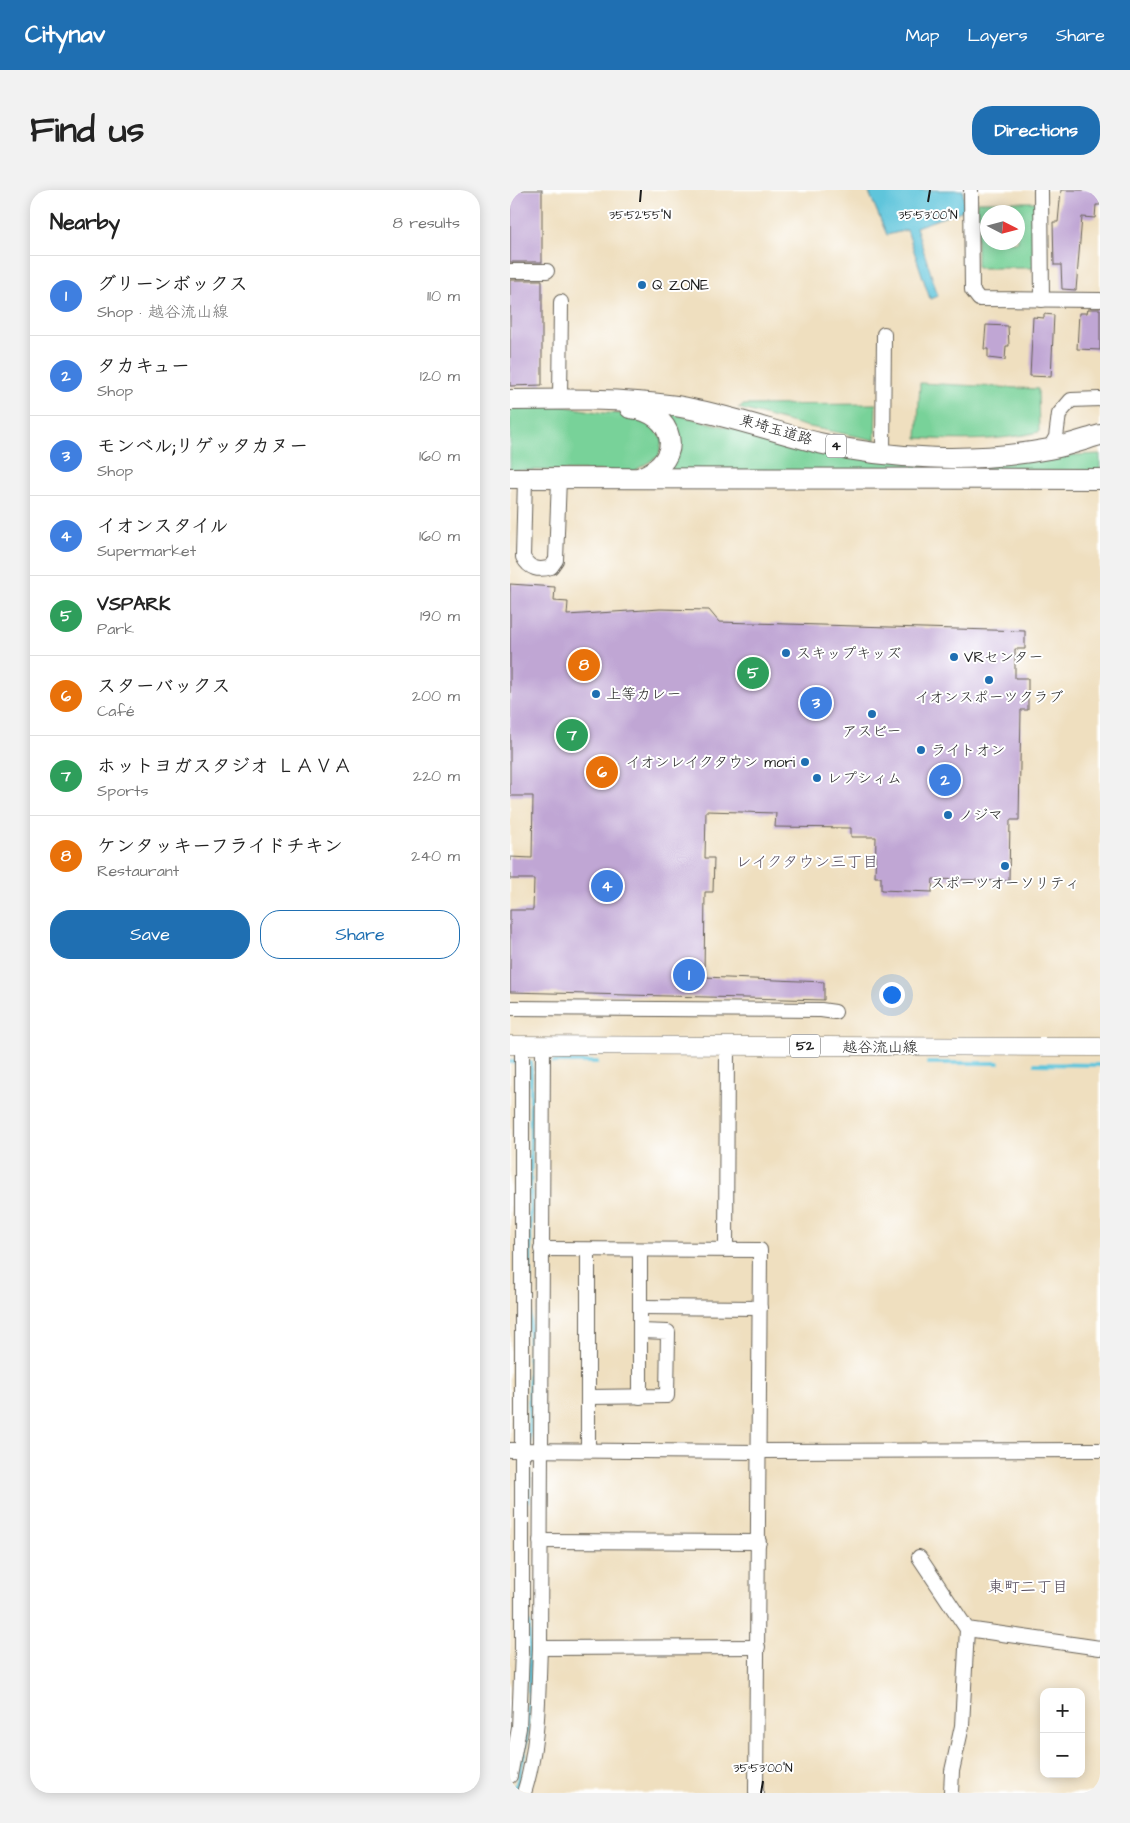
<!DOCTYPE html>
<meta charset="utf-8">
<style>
body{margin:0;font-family:"Architects Daughter","Klee One",sans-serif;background:#f2f2f2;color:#222}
.controls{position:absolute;right:15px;bottom:15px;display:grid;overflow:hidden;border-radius:10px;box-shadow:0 2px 12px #0003}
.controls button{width:45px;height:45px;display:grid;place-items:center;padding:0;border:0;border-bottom:1px solid #e0e0e0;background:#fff;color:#222;font:25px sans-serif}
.compass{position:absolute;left:470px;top:15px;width:45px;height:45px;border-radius:50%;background:#fff;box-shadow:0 2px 12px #0003;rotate:96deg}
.you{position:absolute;left:381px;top:804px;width:18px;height:18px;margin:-12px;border:4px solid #fff;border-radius:50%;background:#1a73e8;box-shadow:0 0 0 8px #1a73e833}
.badge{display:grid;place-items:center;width:32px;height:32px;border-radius:50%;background:#1f6fb2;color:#fff;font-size:16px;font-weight:700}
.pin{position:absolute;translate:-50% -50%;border:2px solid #fff;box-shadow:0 1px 5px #0006}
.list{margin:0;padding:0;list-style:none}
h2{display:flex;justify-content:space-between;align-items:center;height:65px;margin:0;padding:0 20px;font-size:21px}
h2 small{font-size:16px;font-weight:400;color:#767676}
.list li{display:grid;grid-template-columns:32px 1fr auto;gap:15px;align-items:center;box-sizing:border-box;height:80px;padding:0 20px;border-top:1px solid #e0e0e0}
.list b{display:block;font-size:19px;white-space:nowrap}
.list p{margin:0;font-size:16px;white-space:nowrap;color:#767676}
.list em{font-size:16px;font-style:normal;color:#767676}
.actions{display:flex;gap:10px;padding:15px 20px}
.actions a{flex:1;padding:11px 0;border:1px solid #1f6fb2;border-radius:20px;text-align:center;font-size:18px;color:#1f6fb2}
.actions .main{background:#1f6fb2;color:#fff}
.map{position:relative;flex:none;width:590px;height:1603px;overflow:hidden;border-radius:20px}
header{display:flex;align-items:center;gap:30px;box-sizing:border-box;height:70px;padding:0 25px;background:#1f6fb2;color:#fff}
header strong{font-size:24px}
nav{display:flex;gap:28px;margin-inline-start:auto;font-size:18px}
.intro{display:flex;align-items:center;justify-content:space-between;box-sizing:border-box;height:120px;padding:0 30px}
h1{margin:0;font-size:35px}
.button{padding:12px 22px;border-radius:20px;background:#1f6fb2;color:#fff;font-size:18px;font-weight:700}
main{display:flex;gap:30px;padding:0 30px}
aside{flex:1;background:#fff;border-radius:20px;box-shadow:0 2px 12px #0003}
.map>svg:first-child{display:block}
.green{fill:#78d299;stroke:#4a775a;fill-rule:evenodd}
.water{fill:#5ec5db;stroke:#3d707c}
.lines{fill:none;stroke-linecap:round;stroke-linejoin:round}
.stream{stroke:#5ec5db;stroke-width:4}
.building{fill:#c0a6d4}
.minor-casing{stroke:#666055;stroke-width:16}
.major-casing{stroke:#666055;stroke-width:19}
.highway-casing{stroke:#666055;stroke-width:22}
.minor{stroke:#fff;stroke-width:14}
.major{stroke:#fff;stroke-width:18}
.highway{stroke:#fff;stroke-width:20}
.ticks{fill:none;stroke:#1c1c1c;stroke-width:2}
.poi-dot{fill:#1f6fb2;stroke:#fff;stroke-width:2}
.labels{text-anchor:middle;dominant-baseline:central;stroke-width:4;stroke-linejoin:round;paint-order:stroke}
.shield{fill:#fff;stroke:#606060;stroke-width:1}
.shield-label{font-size:14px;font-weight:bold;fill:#1c1c1c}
.poi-label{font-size:15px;fill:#1c1c1c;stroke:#fff;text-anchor:start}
.street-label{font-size:15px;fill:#1c1c1c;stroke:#fff}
.neighbourhood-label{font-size:16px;fill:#554c5c;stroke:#fff}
.ticks-label{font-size:12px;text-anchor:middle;fill:#1c1c1c;stroke:#fff;stroke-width:4;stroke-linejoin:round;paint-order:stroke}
</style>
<header>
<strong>Citynav</strong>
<nav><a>Map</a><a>Layers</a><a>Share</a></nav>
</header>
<div class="intro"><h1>Find us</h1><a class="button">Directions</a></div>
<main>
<aside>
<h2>Nearby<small>8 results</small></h2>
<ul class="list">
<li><span class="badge" style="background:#3f7fe0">1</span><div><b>グリーンボックス</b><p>Shop · 越谷流山線</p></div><em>110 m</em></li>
<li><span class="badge" style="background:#3f7fe0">2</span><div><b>タカキュー</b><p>Shop</p></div><em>120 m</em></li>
<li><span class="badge" style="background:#3f7fe0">3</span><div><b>モンベル;リゲッタカヌー</b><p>Shop</p></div><em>160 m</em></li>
<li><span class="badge" style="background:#3f7fe0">4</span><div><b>イオンスタイル</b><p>Supermarket</p></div><em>160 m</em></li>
<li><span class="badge" style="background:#2e9e5b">5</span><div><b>VSPARK</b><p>Park</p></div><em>190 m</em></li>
<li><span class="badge" style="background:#e8710a">6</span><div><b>スターバックス</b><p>Café</p></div><em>200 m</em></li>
<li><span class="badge" style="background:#2e9e5b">7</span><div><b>ホットヨガスタジオ ＬＡＶＡ</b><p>Sports</p></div><em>220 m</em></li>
<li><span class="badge" style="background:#e8710a">8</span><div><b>ケンタッキーフライドチキン</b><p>Restaurant</p></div><em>240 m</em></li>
</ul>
<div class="actions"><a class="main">Save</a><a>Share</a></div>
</aside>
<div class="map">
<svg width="590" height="1603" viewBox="0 0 590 1603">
<rect width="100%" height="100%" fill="#fff"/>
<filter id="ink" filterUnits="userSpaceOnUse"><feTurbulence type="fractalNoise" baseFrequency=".02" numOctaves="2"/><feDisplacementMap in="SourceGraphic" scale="10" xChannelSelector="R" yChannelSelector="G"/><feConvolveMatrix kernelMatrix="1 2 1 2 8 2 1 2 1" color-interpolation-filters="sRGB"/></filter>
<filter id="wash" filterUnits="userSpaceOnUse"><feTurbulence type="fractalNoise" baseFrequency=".0096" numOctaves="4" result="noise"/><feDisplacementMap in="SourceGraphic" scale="20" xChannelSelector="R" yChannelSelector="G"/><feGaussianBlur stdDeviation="1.12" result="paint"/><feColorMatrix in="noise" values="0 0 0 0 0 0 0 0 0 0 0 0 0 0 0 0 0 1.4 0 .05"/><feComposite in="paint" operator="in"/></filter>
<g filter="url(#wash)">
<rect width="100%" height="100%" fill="#efdfbf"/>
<g class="green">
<path d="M467 12H526V78H467ZM478 22H508V52H478Z"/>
<path d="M410 193 528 199 529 242C489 251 448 251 407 248Z"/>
<path d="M366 214 365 250 295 236 228 218 234 215Z"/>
<path d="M0 216H52L94 223 121 224 141 234 152 249 149 266 124 281 0 280Z"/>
<path d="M148 220 297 257 520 267 590 264V284L157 282Z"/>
</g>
<path class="water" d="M358 0H453L454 20 406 37 428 106 420 109 397 40 377 45Z"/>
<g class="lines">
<g class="stream">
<path d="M0 872H5"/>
<path d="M44 872H87"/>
<path d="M418 873H488"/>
<path d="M525 874 590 875"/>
<path d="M19 1311 21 873"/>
<path d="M4 1603C22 1549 20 1489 19 1433"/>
</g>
</g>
<g id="blocks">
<g class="building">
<rect x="0" y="0" width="32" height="72"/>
<path d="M551 0H590V15H586L585 28 572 27 566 100 552 99 551 75H544L543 32H548Z"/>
<path d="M0 90H32V195L0 196Z"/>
<path d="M578 119H590V160L567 159 569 123H577Z"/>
<path d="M534 124 544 125 541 187 520 186 523 127 534 128Z"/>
<path d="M476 135 498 136 499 156H496L495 170 478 168V159H474Z"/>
<path d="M0 394 45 397 44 411 58 412 57 425 150 419 199 420 209 432 515 441V459H505V488H518V520H511L509 630H500L499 691 423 689 422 702 371 700V687H365L366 647H341V638L265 637 266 623 196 621 195 668H204L203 702H195L194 787 314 792V810L0 802V720H23L24 689H0V667L22 668 23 606H0Z"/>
</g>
</g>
</g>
<g filter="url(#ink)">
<use href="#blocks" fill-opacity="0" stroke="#666055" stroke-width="1"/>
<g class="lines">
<g class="minor-casing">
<g id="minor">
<path d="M461 0 462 100 469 109 590 110"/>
<path d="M531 0 532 110"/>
<path d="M0 81H37"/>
<path d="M50 209 51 112"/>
<path d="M539 259 546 247 549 224 561 210 590 209"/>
<path d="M373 264 374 144"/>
<path d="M15 288 13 367C19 379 29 381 41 377L46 370 49 288"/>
<path d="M0 818 311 820 325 822"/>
<path d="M31 1059 250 1060 246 1603"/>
<path d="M216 1059 217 856"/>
<path d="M130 1060V1207"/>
<path d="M130 1117 250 1118"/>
<path d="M78 1207 157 1206 158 1142 130 1141"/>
<path d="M0 1260 249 1262"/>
<path d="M78 1260V1060"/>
<path d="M249 1261 590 1260"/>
<path d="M30 1351 249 1352"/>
<path d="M409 1367 457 1439 590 1458"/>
<path d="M30 1458 248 1457"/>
<path d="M0 1586 9 1538 12 1460V855"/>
<path d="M14 1603C29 1556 28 1506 30 1458L33 856"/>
<path d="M441 1603 442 1581 452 1536 457 1439"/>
</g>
</g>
<g class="major-casing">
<path id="major" d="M0 855 590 857"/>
</g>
<g class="highway-casing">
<g id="highway">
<path d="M0 210C55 209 111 208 166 216 215 224 261 241 309 253 382 270 465 273 539 259 556 256 573 250 590 245"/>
<path d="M120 218C164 222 177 269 131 287"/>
<path d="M0 288 590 289"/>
</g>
</g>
<use href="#minor" class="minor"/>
<use href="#major" class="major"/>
<use href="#highway" class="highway"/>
</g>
</g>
<path class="ticks" d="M130 12 131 0M418 12 420 0M251 1603 253 1591"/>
<g class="poi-dot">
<circle cx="132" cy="95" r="5"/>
<circle cx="276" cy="463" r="5"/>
<circle cx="444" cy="467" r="5"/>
<circle cx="479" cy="490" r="5"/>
<circle cx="86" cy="504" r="5"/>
<circle cx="362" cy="524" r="5"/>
<circle cx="411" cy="560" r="5"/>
<circle cx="295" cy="572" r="5"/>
<circle cx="307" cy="588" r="5"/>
<circle cx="438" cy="625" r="5"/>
<circle cx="495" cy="676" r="5"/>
</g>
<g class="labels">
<g class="shield">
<rect x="316" y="244.5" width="20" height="23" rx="4"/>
<rect x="280" y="844.5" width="30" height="23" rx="4"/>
</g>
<g class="shield-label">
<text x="326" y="256">4</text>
<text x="295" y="856">52</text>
</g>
<g class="poi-label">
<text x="142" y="95">Q ZONE</text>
<text x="286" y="463">スキップキッズ</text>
<text x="454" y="467">VRセンター</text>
<text x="96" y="504">上等カレー</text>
<text x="479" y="507" text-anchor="middle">イオンスポーツクラブ</text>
<text x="362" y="541" text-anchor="middle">アスビー</text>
<text x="421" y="560">ライトオン</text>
<text x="285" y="572" text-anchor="end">イオンレイクタウン mori</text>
<text x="317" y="588">レプシィム</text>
<text x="448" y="625">ノジマ</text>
<text x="495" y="693" text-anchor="middle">スポーツオーソリティ</text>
</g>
<g class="street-label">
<text transform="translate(266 240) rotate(16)">東埼玉道路</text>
<text x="370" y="857">越谷流山線</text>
</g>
<g class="neighbourhood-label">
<text x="297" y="672">レイクタウン三丁目</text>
<text x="518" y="1397">東町二丁目</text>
</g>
</g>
<g class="ticks-label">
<text x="130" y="29">35°52'55"N</text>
<text x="418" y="29">35°53'00"N</text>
<text x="253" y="1582">35°53'00"N</text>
</g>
</svg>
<div class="controls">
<button>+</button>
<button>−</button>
</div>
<svg class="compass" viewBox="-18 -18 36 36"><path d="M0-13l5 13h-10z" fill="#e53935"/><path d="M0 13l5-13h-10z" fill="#767676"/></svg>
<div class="you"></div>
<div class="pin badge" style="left:179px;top:785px;background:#3f7fe0">1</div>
<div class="pin badge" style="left:435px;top:590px;background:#3f7fe0">2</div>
<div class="pin badge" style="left:306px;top:513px;background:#3f7fe0">3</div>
<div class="pin badge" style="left:97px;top:696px;background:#3f7fe0">4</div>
<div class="pin badge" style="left:243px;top:483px;background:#2e9e5b">5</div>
<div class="pin badge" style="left:92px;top:582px;background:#e8710a">6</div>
<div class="pin badge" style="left:62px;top:545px;background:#2e9e5b">7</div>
<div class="pin badge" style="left:74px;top:475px;background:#e8710a">8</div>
</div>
</main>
